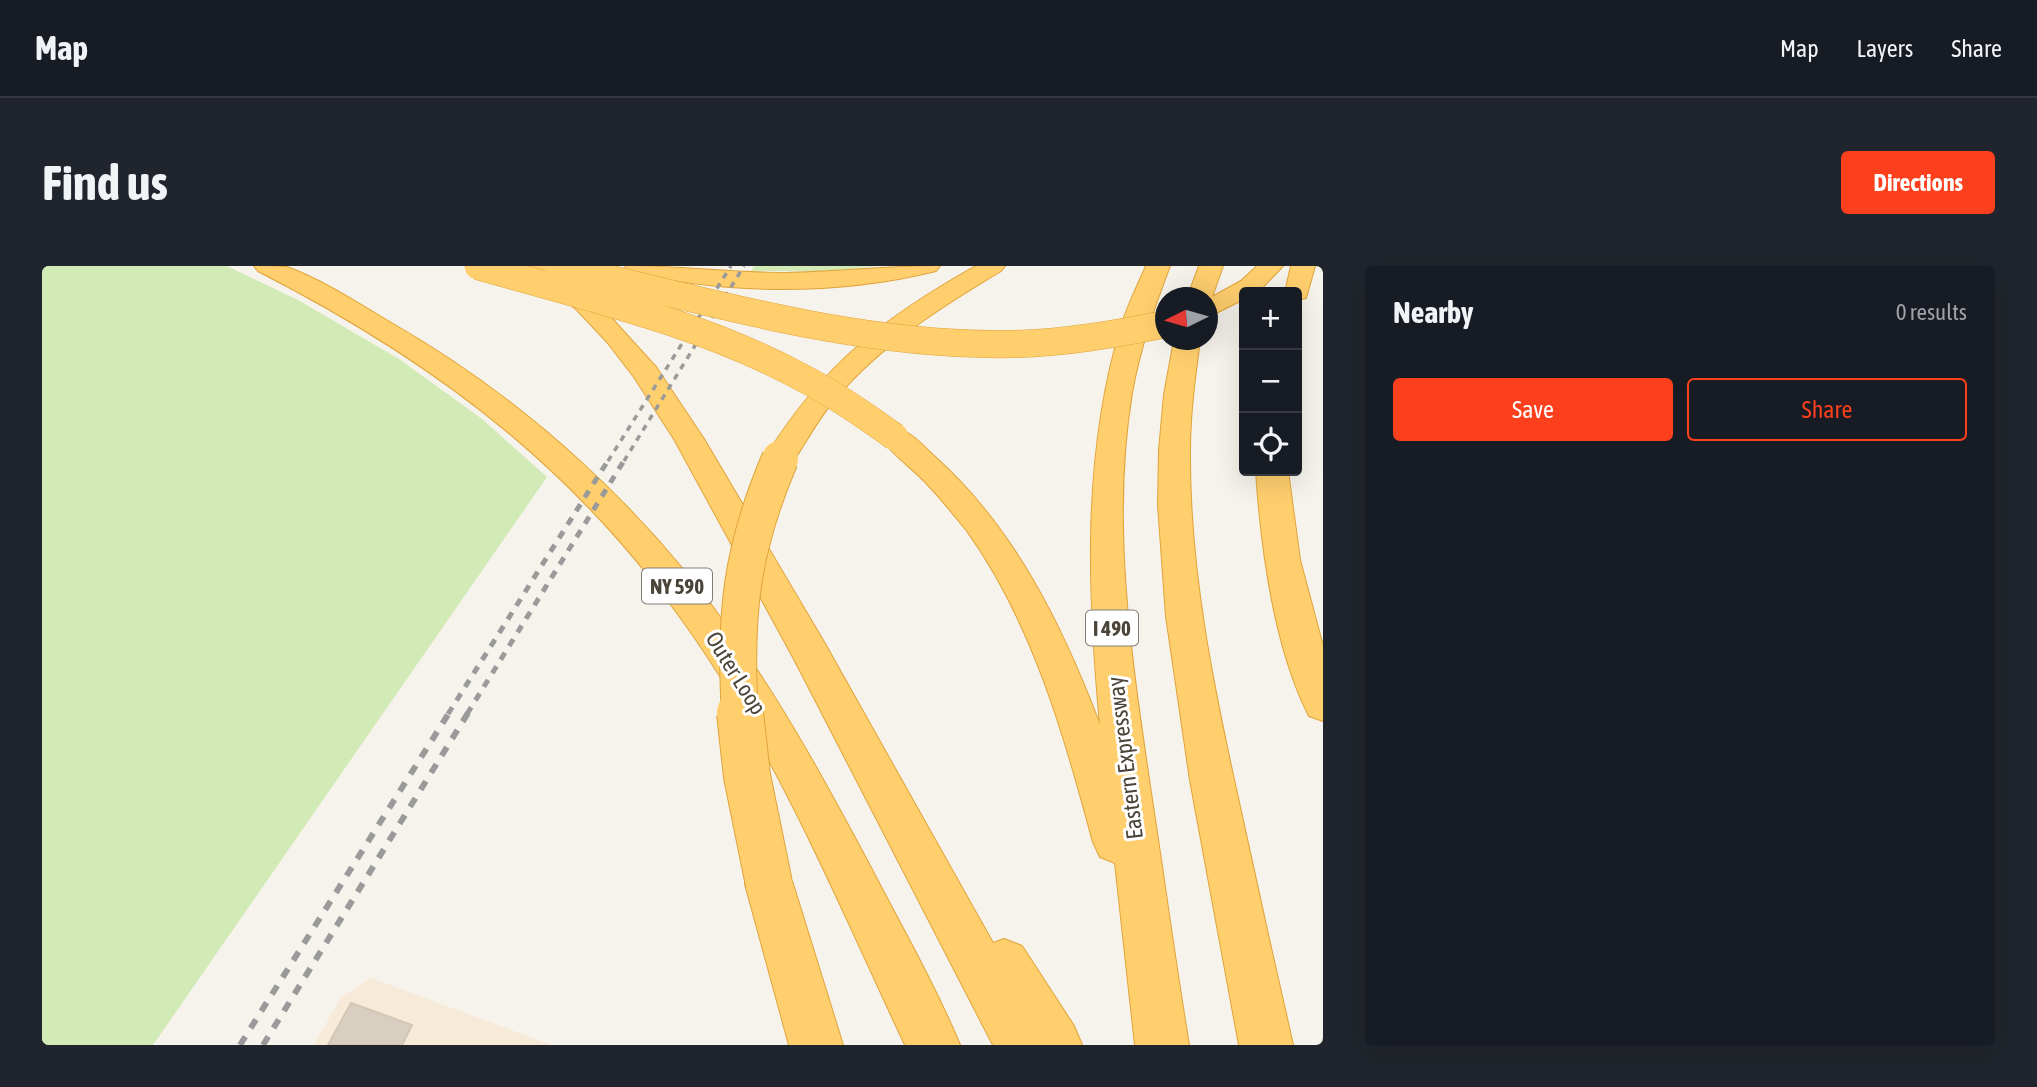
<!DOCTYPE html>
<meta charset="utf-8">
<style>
body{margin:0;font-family:"Asap Condensed",sans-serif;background:#20242c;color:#f1f3f6}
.controls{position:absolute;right:21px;top:21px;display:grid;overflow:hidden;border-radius:7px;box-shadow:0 7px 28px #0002}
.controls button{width:63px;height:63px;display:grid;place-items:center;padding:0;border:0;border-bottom:2px solid #363941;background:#171b24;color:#f1f3f6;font:35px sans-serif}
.compass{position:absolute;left:1113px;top:21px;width:63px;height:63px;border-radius:50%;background:#171b24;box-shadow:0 7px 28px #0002;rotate:265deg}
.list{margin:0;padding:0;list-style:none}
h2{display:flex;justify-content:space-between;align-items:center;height:91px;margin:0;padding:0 28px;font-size:30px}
h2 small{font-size:23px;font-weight:400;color:#9ea1a6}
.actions{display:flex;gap:14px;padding:21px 28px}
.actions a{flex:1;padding:16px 0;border:2px solid #fc3f1d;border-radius:7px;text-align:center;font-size:24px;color:#fc3f1d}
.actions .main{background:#fc3f1d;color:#fff}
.icon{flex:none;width:38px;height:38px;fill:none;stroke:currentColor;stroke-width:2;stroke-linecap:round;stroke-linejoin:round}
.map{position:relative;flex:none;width:1281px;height:779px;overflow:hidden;border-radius:7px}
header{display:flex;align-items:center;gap:42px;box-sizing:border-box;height:98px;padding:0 35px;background:#171b24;border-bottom:2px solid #363941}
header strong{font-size:33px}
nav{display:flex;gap:38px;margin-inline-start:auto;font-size:24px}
.intro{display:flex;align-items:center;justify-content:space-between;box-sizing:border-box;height:168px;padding:0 42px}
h1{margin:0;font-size:49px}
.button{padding:18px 32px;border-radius:7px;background:#fc3f1d;color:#fff;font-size:24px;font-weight:700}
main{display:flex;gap:42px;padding:0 42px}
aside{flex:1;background:#171b24;border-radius:7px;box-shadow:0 7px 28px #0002}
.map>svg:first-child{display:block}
.commercial{fill:#f7ead8}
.green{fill:#d2eab5}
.building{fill:#d8cfc1;stroke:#d3c7b4;stroke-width:2}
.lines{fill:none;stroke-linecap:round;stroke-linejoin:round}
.highway-casing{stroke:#e0a43c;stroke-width:2}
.highway{fill:#ffcf6e;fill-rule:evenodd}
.rail-far2{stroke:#9a9a9a;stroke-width:3.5;stroke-dasharray:6 6;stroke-linecap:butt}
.rail-far1{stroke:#9a9a9a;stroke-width:5;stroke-dasharray:8 8;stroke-linecap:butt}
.rail{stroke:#9a9a9a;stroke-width:6;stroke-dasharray:10 10;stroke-linecap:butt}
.highway-bridge-far2-casing{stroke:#e0a43c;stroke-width:28;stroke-linecap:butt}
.highway-bridge-far1-casing{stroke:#e0a43c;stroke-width:38;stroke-linecap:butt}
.highway-bridge-casing{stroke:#e0a43c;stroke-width:48;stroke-linecap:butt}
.highway-bridge-far2{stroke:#ffcf6e;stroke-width:27}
.highway-bridge-far1{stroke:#ffcf6e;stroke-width:36}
.highway-bridge{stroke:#ffcf6e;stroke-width:46}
.labels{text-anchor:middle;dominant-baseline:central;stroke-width:6;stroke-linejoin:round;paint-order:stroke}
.shield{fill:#fff;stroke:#817c74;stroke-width:2}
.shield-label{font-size:21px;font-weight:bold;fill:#4b4439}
.street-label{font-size:23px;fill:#4b4439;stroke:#fff}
</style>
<header>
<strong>Map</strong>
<nav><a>Map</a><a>Layers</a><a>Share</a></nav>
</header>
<div class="intro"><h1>Find us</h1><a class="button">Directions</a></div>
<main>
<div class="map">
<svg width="1281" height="779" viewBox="0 0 1281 779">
<rect width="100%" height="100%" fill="#f6f3ec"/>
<path class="commercial" d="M329 712 510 779H272L299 731Z"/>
<g class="green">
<path d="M0 0H185L256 34 357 93 440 153 505 211 111 779H0Z"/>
<path d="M712 0H836L785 5H709Z"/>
</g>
<path class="building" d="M309 737 370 759 360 779H286Z"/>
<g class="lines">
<g class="highway-casing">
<g id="highway">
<path d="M212 0C222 0 235 0 245 1 281 14 317 38 351 58 485 135 605 245 694 373 744 444 786 521 827 598 858 658 892 717 918 779H863C802 649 746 514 667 393 550 214 404 101 216 5Z"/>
<path d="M482 0H509L553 34 614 101 662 173 782 376 951 677 962 673 980 680 1032 760 1040 779H951L752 393 632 173 592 111 565 76 535 44Z"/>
<path d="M583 0C637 0 690 7 743 7 795 6 846 0 898 0L894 5C797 29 684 29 587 5Z"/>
<path d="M934 0H963L959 5C899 41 840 78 794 132 777 151 766 173 752 194L741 197 730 194 726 187C782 98 843 51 934 0Z"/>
<path d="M1104 0H1128C1112 42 1098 82 1090 127 1068 258 1090 397 1109 527 1122 611 1133 695 1147 779H1093L1073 597 1058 591 1051 576C1022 469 991 357 925 265 913 250 900 234 887 220 872 203 851 190 838 171L842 164C864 159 876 175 891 189 972 261 1020 359 1058 459 1046 327 1040 193 1078 64 1084 42 1095 21 1104 0Z"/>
<path d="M1157 0H1181L1170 31 1199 15 1215 0H1241L1217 25 1202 26V33L1166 51V32H1145Z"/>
<path d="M1249 0H1273L1264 32 1255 34V26H1243Z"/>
<path d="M1132 74H1158C1153 111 1148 148 1148 185 1147 305 1172 424 1198 541 1215 620 1233 700 1251 779H1197L1148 514 1124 350 1116 239 1117 184 1122 129Z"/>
<path d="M1214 205H1246L1258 294 1281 380V455L1267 450C1232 381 1219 281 1214 205Z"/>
<path d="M727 595 744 602 751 618 801 779H747L703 618 710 602Z"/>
</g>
</g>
<use href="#highway" class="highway"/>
<g class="rail-far2">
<path d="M566 195 689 0"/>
<path d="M582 195 702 0"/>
</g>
<g class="rail-far1">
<path d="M406 448 567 193"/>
<path d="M425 448 583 193"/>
</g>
<g class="rail">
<path d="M198 779 407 447"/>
<path d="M221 779 426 447"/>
</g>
<g class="highway-bridge-far2-casing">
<g id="highway-bridge-far2">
<path d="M436 0C544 31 659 57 759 111 792 128 822 149 853 171"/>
<path d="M516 0C664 35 817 81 971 78 1023 77 1073 68 1124 58"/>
<path d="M738 195 741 187"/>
</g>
</g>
<g class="highway-bridge-far1-casing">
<path id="highway-bridge-far1" d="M698 448C692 350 699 284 738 193"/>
</g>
<g class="highway-bridge-casing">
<path id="highway-bridge" d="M698 447 705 510 727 618"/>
</g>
<use href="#highway-bridge-far2" class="highway-bridge-far2"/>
<use href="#highway-bridge-far1" class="highway-bridge-far1"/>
<use href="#highway-bridge" class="highway-bridge"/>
</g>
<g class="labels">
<g class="shield">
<rect x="600" y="302.5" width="70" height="35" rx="5"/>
<rect x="1044" y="344.5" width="52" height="35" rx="5"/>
</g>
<g class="shield-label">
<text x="635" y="320">NY 590</text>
<text x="1070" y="362">I 490</text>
</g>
<g class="street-label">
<text transform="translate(694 407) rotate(58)">Outer Loop</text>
<text transform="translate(1083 492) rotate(-97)">Eastern Expressway</text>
</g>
</g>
</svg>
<div class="controls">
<button>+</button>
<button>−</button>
<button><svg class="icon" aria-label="locate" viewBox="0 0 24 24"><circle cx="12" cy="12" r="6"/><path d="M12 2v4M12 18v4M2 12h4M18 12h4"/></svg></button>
</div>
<svg class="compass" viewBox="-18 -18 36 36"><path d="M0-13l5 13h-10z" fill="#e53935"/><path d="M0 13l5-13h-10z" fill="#9ea1a6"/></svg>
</div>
<aside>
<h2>Nearby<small>0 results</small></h2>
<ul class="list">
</ul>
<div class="actions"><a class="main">Save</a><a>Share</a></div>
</aside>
</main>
